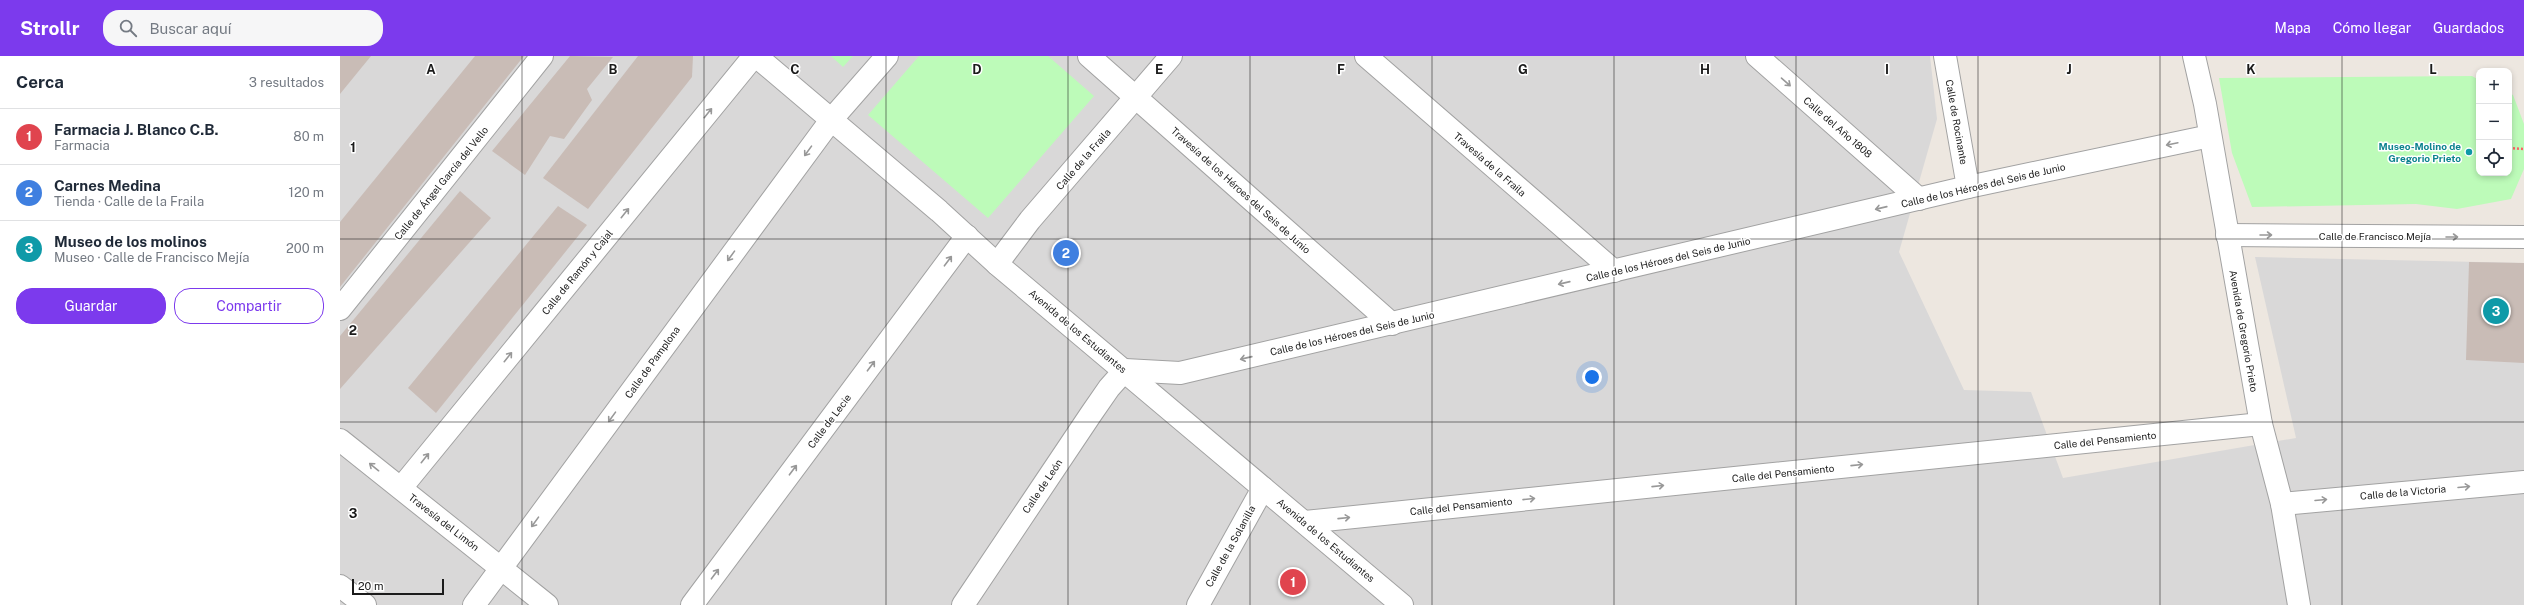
<!DOCTYPE html>
<html lang="es">
<meta charset="utf-8">
<style>
body{margin:0;font-family:"Public Sans",sans-serif;background:#f6f6f7;color:#1f2937}
.controls{position:absolute;right:12px;top:12px;display:grid;overflow:hidden;border-radius:8px;box-shadow:0 2px 6px #0003}
.controls button{width:36px;height:36px;display:grid;place-items:center;padding:0;border:0;border-bottom:1px solid #e0e1e3;background:#fff;color:#1f2937;font:20px sans-serif}
.scale{position:absolute;left:12px;bottom:10px;width:92px;box-sizing:border-box;padding-left:4px;border:2px solid #1b1b1b;border-top:0;font-size:11px;line-height:14px;white-space:nowrap;color:#1b1b1b;-webkit-text-stroke:3px #fff;paint-order:stroke}
.you{position:absolute;left:1252px;top:321px;width:14px;height:14px;margin:-10px;border:3px solid #fff;border-radius:50%;background:#1a73e8;box-shadow:0 0 0 6px #1a73e833}
.badge{display:grid;place-items:center;width:26px;height:26px;border-radius:50%;background:#7c3aed;color:#fff;font-size:13px;font-weight:700}
.pin{position:absolute;translate:-50% -50%;border:2px solid #fff;box-shadow:0 1px 4px #0006}
.list{margin:0;padding:0;list-style:none}
h2{display:flex;justify-content:space-between;align-items:center;height:52px;margin:0;padding:0 16px;font-size:17px}
h2 small{font-size:13px;font-weight:400;color:#747a83}
.list li{display:grid;grid-template-columns:26px 1fr auto;gap:12px;align-items:center;box-sizing:border-box;height:56px;padding:0 16px;border-top:1px solid #e0e1e3}
.list b{display:block;font-size:15px;white-space:nowrap}
.list p{margin:0;font-size:13px;white-space:nowrap;color:#747a83}
.list em{font-size:13px;font-style:normal;color:#747a83}
.actions{display:flex;gap:8px;padding:12px 16px}
.actions a{flex:1;padding:9px 0;border:1px solid #7c3aed;border-radius:16px;text-align:center;font-size:14px;color:#7c3aed}
.actions .main{background:#7c3aed;color:#fff}
.icon{flex:none;width:22px;height:22px;fill:none;stroke:currentColor;stroke-width:2;stroke-linecap:round;stroke-linejoin:round}
.map{position:relative;flex:none;width:2184px;height:549px;overflow:hidden}
header{display:flex;align-items:center;gap:24px;box-sizing:border-box;height:56px;padding:0 20px;background:#7c3aed;color:#fff}
header strong{font-size:19px}
nav{display:flex;gap:22px;margin-inline-start:auto;font-size:14px}
.search{width:280px;height:36px;background:#f6f6f7;display:flex;align-items:center;gap:10px;box-sizing:border-box;padding:0 14px;border-radius:16px;color:#747a83;font-size:15px}
main{display:flex}
aside{flex:1;background:#fff}
.map>svg:first-child{display:block}
.residential{fill:#d9d8d8}
.park{fill:#bdfbb9}
.building{fill:#c9bcb6}
.lines{fill:none;stroke-linecap:round;stroke-linejoin:round}
.minor-casing{stroke:#a2a2a2;stroke-width:24}
.tertiary-casing{stroke:#a2a2a2;stroke-width:24}
.path{stroke:#ff5f66;stroke-width:2.5;stroke-dasharray:2 2;stroke-linecap:butt}
.minor{stroke:#fff;stroke-width:22}
.tertiary{stroke:#fff;stroke-width:22}
.oneway{stroke:#989898}
.grid{fill:none;stroke:#1b1b1b;stroke-width:1;stroke-opacity:0.55}
.culture-dot{fill:#0f9aa8;stroke:#fff;stroke-width:1.5}
.labels{text-anchor:middle;dominant-baseline:central;stroke-width:3;stroke-linejoin:round;paint-order:stroke}
.street-label{font-size:10px;fill:#1b1b1b;stroke:#fff}
.culture-label{font-size:10px;font-weight:bold;fill:#0d838f;stroke:#fff;text-anchor:end}
.grid-label{font-size:13px;text-anchor:middle;font-weight:bold;fill:#1b1b1b;stroke:#fff;stroke-width:3;stroke-linejoin:round;paint-order:stroke}
</style>
<header>
<strong>Strollr</strong>
<div class="search"><svg class="icon" aria-label="search" viewBox="0 0 24 24"><circle cx="10" cy="10" r="6"/><path d="M15 15l6 6"/></svg>Buscar aquí</div>
<nav><a>Mapa</a><a>Cómo llegar</a><a>Guardados</a></nav>
</header>
<main>
<aside>
<h2>Cerca<small>3 resultados</small></h2>
<ul class="list">
<li><span class="badge" style="background:#e0444e">1</span><div><b>Farmacia J. Blanco C.B.</b><p>Farmacia</p></div><em>80 m</em></li>
<li><span class="badge" style="background:#3f7fe0">2</span><div><b>Carnes Medina</b><p>Tienda · Calle de la Fraila</p></div><em>120 m</em></li>
<li><span class="badge" style="background:#0f9aa8">3</span><div><b>Museo de los molinos</b><p>Museo · Calle de Francisco Mejía</p></div><em>200 m</em></li>
</ul>
<div class="actions"><a class="main">Guardar</a><a>Compartir</a></div>
</aside>
<div class="map">
<svg width="2184" height="549" viewBox="0 0 2184 549">
<rect width="100%" height="100%" fill="#ede7e0"/>
<path class="residential" d="M0 0H1590L1597 63 1559 196 1624 334 1691 336 1723 422 1956 382 1915 201 2184 207V549H0Z"/>
<g class="park">
<path d="M491 0H513L503 11Z"/>
<path d="M579 0H708L754 40 648 162 528 59Z"/>
<path d="M2132 20 2139 24V117H2169V37L2173 39 2184 68V113L2171 143 2117 153 2076 148 1912 151 1892 97 1879 22Z"/>
</g>
<g class="building">
<path d="M0 0H31L0 38Z"/>
<path d="M135 0H184L0 231V166Z"/>
<path d="M230 0 273 1 247 33 252 44 224 83 210 80 185 119 152 95Z"/>
<path d="M298 0H353L352 21 248 153 203 122Z"/>
<path d="M120 135 151 162 0 333V280Z"/>
<path d="M218 150 247 169 96 357 68 332Z"/>
<path d="M2129 206 2184 207V307L2126 304Z"/>
</g>
<g class="lines">
<g class="minor-casing">
<g id="minor">
<path d="M416 0 599 155 657 208 1062 549"/>
<path d="M749 0 1052 268"/>
<path d="M1026 0 1274 215"/>
<path d="M1417 0 1579 143"/>
<path d="M1605 0 1628 131"/>
<path d="M1887 179 2184 181"/>
<path d="M657 208 690 164 831 0"/>
<path d="M0 253 202 0"/>
<path d="M0 384 207 549"/>
<path d="M61 432 414 0"/>
<path d="M1942 448 2184 426"/>
<path d="M965 466 1921 368"/>
<path d="M0 530 25 549"/>
<path d="M134 549 491 64 547 0"/>
<path d="M352 549 627 180"/>
<path d="M623 549 751 358 769 332 785 314 840 317 1628 131 1870 80"/>
<path d="M858 549 923 432"/>
</g>
</g>
<g class="tertiary-casing">
<path id="tertiary" d="M1854 0 1865 48 1921 368 1942 448 1959 549"/>
</g>
<path class="path" d="M2169 92 2184 93"/>
<use href="#minor" class="minor"/>
<use href="#tertiary" class="tertiary"/>
</g>
<defs><path id="oneway-shaft" d="M-6 0H5M1.5-3L5.5 0L1.5 3" fill="none" stroke-width="1.6" stroke-linecap="round" stroke-linejoin="round"/></defs>
<g class="oneway">
<use href="#oneway-shaft" transform="translate(1446 26) rotate(41)"/>
<use href="#oneway-shaft" transform="translate(368 57) rotate(-51)"/>
<use href="#oneway-shaft" transform="translate(1832 88) rotate(168)"/>
<use href="#oneway-shaft" transform="translate(468 95) rotate(126)"/>
<use href="#oneway-shaft" transform="translate(1541 152) rotate(167)"/>
<use href="#oneway-shaft" transform="translate(285 157) rotate(-51)"/>
<use href="#oneway-shaft" transform="translate(1926 179)"/>
<use href="#oneway-shaft" transform="translate(2112 181)"/>
<use href="#oneway-shaft" transform="translate(391 200) rotate(126)"/>
<use href="#oneway-shaft" transform="translate(608 205) rotate(-53)"/>
<use href="#oneway-shaft" transform="translate(1224 227) rotate(167)"/>
<use href="#oneway-shaft" transform="translate(168 301) rotate(-51)"/>
<use href="#oneway-shaft" transform="translate(906 302) rotate(167)"/>
<use href="#oneway-shaft" transform="translate(531 310) rotate(-53)"/>
<use href="#oneway-shaft" transform="translate(272 361) rotate(126)"/>
<use href="#oneway-shaft" transform="translate(85 402) rotate(-51)"/>
<use href="#oneway-shaft" transform="translate(1517 409) rotate(-6)"/>
<use href="#oneway-shaft" transform="translate(34 411) rotate(-141)"/>
<use href="#oneway-shaft" transform="translate(453 414) rotate(-53)"/>
<use href="#oneway-shaft" transform="translate(1318 430) rotate(-6)"/>
<use href="#oneway-shaft" transform="translate(2124 431) rotate(-5)"/>
<use href="#oneway-shaft" transform="translate(1189 443) rotate(-6)"/>
<use href="#oneway-shaft" transform="translate(1981 444) rotate(-5)"/>
<use href="#oneway-shaft" transform="translate(1004 462) rotate(-6)"/>
<use href="#oneway-shaft" transform="translate(195 466) rotate(126)"/>
<use href="#oneway-shaft" transform="translate(375 518) rotate(-53)"/>
</g>
<path class="grid" d="M182 0V549M364 0V549M546 0V549M728 0V549M910 0V549M1092 0V549M1274 0V549M1456 0V549M1638 0V549M1820 0V549M2002 0V549M0 183H2184M0 366H2184"/>
<circle class="culture-dot" cx="2129" cy="96" r="4"/>
<g class="labels">
<g class="street-label">
<text transform="translate(1617 66) rotate(80)">Calle de Rocinante</text>
<text transform="translate(1498 71) rotate(41)">Calle del Año 1808</text>
<text transform="translate(743 103) rotate(-49)">Calle de la Fraila</text>
<text transform="translate(1150 108) rotate(41)">Travesía de la Fraila</text>
<text transform="translate(101 127) rotate(-51)">Calle de Ángel García del Vello</text>
<text transform="translate(1643 129) rotate(-13)">Calle de los Héroes del Seis de Junio</text>
<text transform="translate(901 134) rotate(42)">Travesía de los Héroes del Seis de Junio</text>
<text x="2035" y="180">Calle de Francisco Mejía</text>
<text transform="translate(1328 203) rotate(-13)">Calle de los Héroes del Seis de Junio</text>
<text transform="translate(237 216) rotate(-51)">Calle de Ramón y Cajal</text>
<text transform="translate(738 275) rotate(40)">Avenida de los Estudiantes</text>
<text transform="translate(1904 275) rotate(80)">Avenida de Gregorio Prieto</text>
<text transform="translate(1012 277) rotate(-13)">Calle de los Héroes del Seis de Junio</text>
<text transform="translate(312 306) rotate(-54)">Calle de Pamplona</text>
<text transform="translate(489 365) rotate(-53)">Calle de Lecie</text>
<text transform="translate(1765 384) rotate(-6)">Calle del Pensamiento</text>
<text transform="translate(1443 417) rotate(-6)">Calle del Pensamiento</text>
<text transform="translate(702 430) rotate(-56)">Calle de León</text>
<text transform="translate(2063 436) rotate(-5)">Calle de la Victoria</text>
<text transform="translate(1121 450) rotate(-6)">Calle del Pensamiento</text>
<text transform="translate(104 466) rotate(38)">Travesía del Limón</text>
<text transform="translate(986 484) rotate(40)">Avenida de los Estudiantes</text>
<text transform="translate(890 490) rotate(-61)">Calle de la Solanilla</text>
</g>
<g class="culture-label">
<text x="2121" y="90">Museo-Molino de<tspan x="2121" dy="12">Gregorio Prieto</tspan></text>
</g>
</g>
<g class="grid-label">
<text x="91" y="18">A</text>
<text x="273" y="18">B</text>
<text x="455" y="18">C</text>
<text x="637" y="18">D</text>
<text x="819" y="18">E</text>
<text x="1001" y="18">F</text>
<text x="1183" y="18">G</text>
<text x="1365" y="18">H</text>
<text x="1547" y="18">I</text>
<text x="1729" y="18">J</text>
<text x="1911" y="18">K</text>
<text x="2093" y="18">L</text>
<text x="13" y="96">1</text>
<text x="13" y="279">2</text>
<text x="13" y="462">3</text>
</g>
</svg>
<div class="controls">
<button>+</button>
<button>−</button>
<button><svg class="icon" aria-label="locate" viewBox="0 0 24 24"><circle cx="12" cy="12" r="6"/><path d="M12 2v4M12 18v4M2 12h4M18 12h4"/></svg></button>
</div>
<div class="scale">20 m</div>
<div class="you"></div>
<div class="pin badge" style="left:953px;top:526px;background:#e0444e">1</div>
<div class="pin badge" style="left:726px;top:197px;background:#3f7fe0">2</div>
<div class="pin badge" style="left:2156px;top:255px;background:#0f9aa8">3</div>
</div>
</main>
